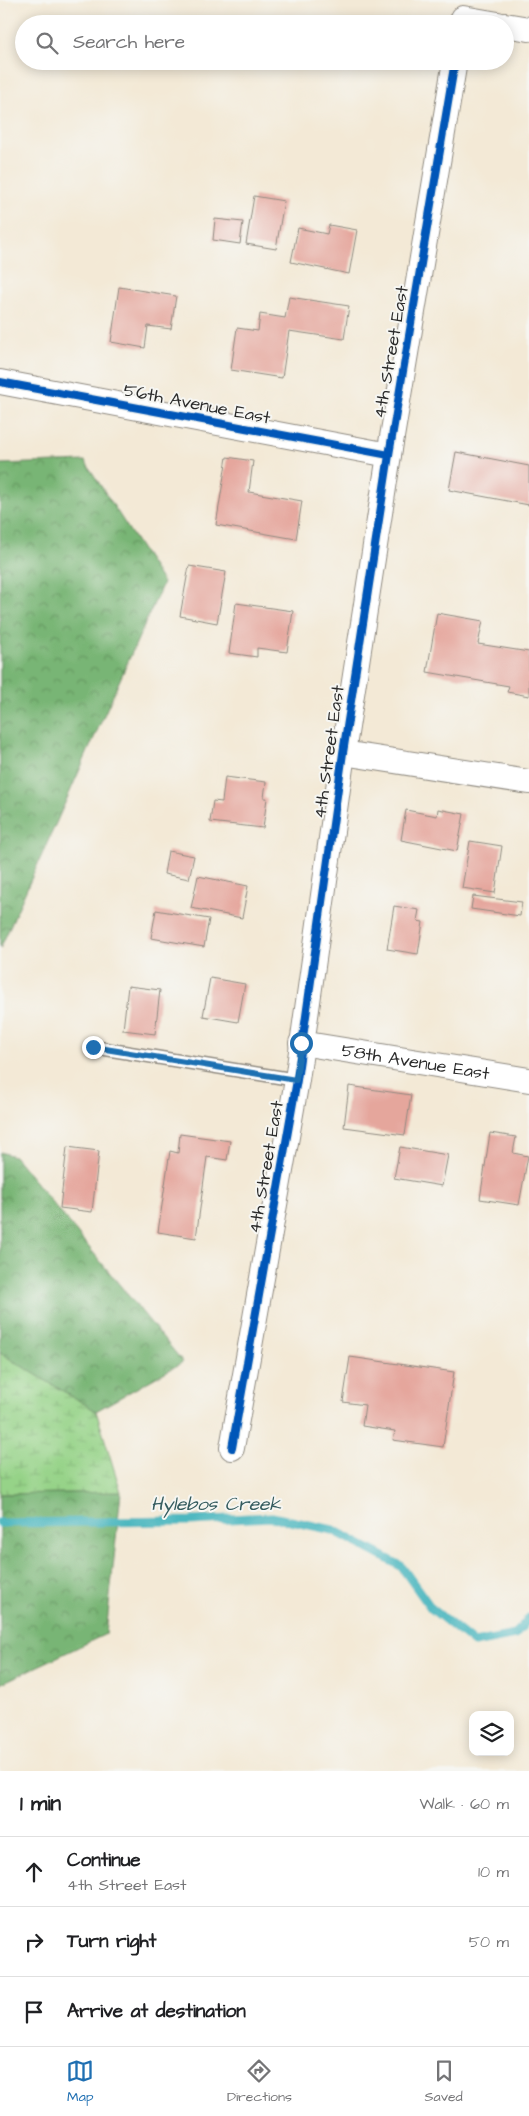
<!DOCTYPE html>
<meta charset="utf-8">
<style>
body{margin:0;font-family:"Architects Daughter",sans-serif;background:#f6f6f6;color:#202124}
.controls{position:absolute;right:15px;bottom:15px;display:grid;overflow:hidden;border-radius:10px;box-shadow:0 2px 12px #0003}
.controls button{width:45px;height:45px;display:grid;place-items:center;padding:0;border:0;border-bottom:1px solid #e0e0e0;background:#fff;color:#202124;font:25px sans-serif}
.stop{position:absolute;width:15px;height:15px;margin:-11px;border:4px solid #1f6fb2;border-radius:50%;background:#fff}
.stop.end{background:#1f6fb2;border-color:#fff;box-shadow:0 1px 5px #0008}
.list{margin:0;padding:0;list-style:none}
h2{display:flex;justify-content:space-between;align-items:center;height:65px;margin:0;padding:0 20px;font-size:21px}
h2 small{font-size:16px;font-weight:400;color:#757577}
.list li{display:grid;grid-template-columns:32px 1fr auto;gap:15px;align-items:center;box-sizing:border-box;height:70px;padding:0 20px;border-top:1px solid #e0e0e0}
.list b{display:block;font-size:19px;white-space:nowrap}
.list p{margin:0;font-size:16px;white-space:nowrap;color:#757577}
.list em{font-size:16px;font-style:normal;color:#757577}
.icon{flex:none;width:28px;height:28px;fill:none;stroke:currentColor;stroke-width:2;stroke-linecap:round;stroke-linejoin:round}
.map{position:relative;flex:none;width:529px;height:1771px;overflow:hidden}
.search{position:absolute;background:#fff;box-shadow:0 2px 12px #0003;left:15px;right:15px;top:15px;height:55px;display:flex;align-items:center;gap:12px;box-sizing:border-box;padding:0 18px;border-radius:28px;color:#757577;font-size:19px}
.sheet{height:275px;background:#fff}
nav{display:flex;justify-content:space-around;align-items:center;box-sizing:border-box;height:70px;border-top:1px solid #e0e0e0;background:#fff;font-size:14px;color:#757577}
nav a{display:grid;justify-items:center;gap:2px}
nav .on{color:#1f6fb2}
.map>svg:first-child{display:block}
.forest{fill:url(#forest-crowns);stroke:#527050}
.wetland{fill:url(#wetland-marsh);stroke:#607f5a}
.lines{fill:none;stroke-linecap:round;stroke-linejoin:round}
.stream{stroke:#46b5be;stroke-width:9}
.building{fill:#e5a69c}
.service-casing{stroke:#8f8a80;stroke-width:15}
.minor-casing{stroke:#8f8a80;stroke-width:26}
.service{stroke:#fff;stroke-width:12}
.minor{stroke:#fff;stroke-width:24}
.cycleway-casing{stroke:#f6f6f2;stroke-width:11}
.cycleway{stroke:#0057b8;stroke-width:8}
.route{stroke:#1f6fb2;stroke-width:6}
.labels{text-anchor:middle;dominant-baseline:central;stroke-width:4;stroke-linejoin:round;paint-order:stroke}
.street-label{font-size:18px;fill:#2b2b2b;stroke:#f6f6f2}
.water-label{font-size:19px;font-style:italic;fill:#345b5e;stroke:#f6f6f2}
</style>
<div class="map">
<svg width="529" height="1771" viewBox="0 0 529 1771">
<defs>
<pattern id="forest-crowns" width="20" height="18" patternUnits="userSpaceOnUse" patternTransform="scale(1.25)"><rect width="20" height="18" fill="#78b574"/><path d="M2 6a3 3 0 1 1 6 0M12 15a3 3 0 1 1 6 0" fill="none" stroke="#63935f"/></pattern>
<pattern id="wetland-marsh" width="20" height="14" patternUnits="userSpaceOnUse" patternTransform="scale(1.25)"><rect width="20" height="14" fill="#96d388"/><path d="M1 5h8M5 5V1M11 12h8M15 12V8" fill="none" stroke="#81b576"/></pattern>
</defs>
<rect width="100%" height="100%" fill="#f6f6f2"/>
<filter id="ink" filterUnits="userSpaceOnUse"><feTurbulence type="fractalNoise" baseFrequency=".02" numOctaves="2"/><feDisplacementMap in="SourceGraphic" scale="10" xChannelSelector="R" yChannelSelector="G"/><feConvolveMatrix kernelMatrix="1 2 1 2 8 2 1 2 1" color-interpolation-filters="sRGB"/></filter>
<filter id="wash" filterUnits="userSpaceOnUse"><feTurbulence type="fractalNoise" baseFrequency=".0096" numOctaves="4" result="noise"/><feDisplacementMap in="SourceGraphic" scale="20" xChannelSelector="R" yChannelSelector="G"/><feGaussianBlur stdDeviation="1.12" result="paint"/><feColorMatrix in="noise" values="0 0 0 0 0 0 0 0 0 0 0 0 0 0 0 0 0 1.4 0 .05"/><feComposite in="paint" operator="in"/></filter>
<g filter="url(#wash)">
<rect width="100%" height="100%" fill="#f3e9d6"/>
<g class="forest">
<path d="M85 461 163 583 0 949V464Z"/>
<path d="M0 1152 14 1156 183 1362 96 1411 0 1353Z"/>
<path d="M121 1492 106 1634 0 1684V1494Z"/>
</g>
<path class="wetland" d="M0 1353 96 1411 121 1492 0 1494Z"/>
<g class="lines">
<path class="stream" d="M0 1523 190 1521 272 1517 333 1530 401 1566 431 1608 474 1643 515 1635 529 1618"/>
</g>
<g id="blocks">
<g class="building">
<path d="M254 196 284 201 276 249 246 244Z"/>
<path d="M215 219 243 222 240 244 213 240Z"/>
<path d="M329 225 357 230 349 274 291 262 298 228 327 234Z"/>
<path d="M119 287 176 296 171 329 148 326 145 348 111 342Z"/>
<path d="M289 297 349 306 344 339 289 331 282 378 231 370 237 328 258 331 260 314 285 318Z"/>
<path d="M456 452 529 466V505L449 490Z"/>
<path d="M227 457 253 461 249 492 302 501 296 539 216 525Z"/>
<path d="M189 566 226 572 217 623 180 616Z"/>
<path d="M236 603 293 611 287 652 257 648V657L229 653Z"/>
<path d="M437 613 483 621 478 644 529 652V696L507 692 509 686 427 672Z"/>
<path d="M225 777 266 782 264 798H267L263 828 210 822 213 801 222 802Z"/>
<path d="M438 809 464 814 457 851 401 840 406 810 437 816Z"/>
<path d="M470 841 502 846 495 893 462 888Z"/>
<path d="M168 851 194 856 189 879 164 874Z"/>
<path d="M198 876 248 886 242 918 191 908Z"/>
<path d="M473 896 522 902 520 916 471 909Z"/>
<path d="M394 906 419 910 417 921 423 922 418 954 387 949Z"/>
<path d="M156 910 209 919 204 947 151 938Z"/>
<path d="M210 978 245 984 238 1022 203 1016Z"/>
<path d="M128 986 160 990 155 1034 123 1030Z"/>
<path d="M349 1086 411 1095 405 1135 344 1127Z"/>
<path d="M490 1133 516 1137 513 1153 528 1156 519 1205 480 1199Z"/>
<path d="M180 1134 230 1141 227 1160 207 1157 196 1238 158 1232 170 1151 178 1153Z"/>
<path d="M67 1147 99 1151 92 1212 60 1208Z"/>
<path d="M400 1147 448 1155 442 1186 394 1178Z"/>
<path d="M350 1357 454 1372 443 1447 393 1440 395 1431 362 1426 365 1405 343 1402Z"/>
</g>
</g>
</g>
<g filter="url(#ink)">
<use href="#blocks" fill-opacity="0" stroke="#8f8a80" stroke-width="1"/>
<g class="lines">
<g class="service-casing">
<path id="service" d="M93 1047 297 1080"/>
</g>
<g class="minor-casing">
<g id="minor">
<path d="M463 18 498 24"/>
<path d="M505 25 529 29"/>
<path d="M0 382 389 455"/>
<path d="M343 753 529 782"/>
<path id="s1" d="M301 1043 529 1080"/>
<path d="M232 1448 297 1080 343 753 389 455 455 61"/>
</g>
</g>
<use href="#service" class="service"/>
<use href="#minor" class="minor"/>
<g class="cycleway-casing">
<g id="cycleway">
<path d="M0 382 389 455"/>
<path d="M232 1448 297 1080 343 753 389 455 455 61"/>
</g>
</g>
<use href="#cycleway" class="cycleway"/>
</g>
</g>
<g class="lines" filter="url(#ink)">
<path class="route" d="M93 1047 296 1080 301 1043"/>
</g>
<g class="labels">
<g class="street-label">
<text transform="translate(391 352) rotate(-80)">4th Street East</text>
<text transform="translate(197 404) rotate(11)">56th Avenue East</text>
<text transform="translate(329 752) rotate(-82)">4th Street East</text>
<text stroke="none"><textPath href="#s1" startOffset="116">58th Avenue East</textPath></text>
<text transform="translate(266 1167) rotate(-80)">4th Street East</text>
</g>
<g class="water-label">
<text x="216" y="1504">Hylebos Creek</text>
</g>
</g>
</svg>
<div class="controls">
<button><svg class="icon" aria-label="layers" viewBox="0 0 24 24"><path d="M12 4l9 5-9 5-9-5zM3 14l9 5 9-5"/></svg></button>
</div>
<div class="stop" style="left:301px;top:1043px"></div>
<div class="stop end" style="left:93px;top:1047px"></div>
<div class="search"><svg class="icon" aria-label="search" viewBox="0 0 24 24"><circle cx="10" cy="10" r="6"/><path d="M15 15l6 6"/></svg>Search here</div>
</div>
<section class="sheet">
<h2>1 min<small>Walk · 60 m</small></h2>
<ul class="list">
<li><svg class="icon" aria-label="ahead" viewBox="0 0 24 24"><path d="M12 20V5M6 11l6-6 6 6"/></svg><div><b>Continue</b><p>4th Street East</p></div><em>10 m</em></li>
<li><svg class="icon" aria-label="right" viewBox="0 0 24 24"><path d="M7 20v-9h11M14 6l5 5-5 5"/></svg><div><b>Turn right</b></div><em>50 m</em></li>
<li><svg class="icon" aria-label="arrive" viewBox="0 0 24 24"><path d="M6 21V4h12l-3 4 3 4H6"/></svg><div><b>Arrive at destination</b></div></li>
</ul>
</section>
<nav>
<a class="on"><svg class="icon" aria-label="map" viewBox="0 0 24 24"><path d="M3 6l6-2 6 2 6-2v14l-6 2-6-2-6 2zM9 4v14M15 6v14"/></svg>Map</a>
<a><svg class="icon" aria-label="directions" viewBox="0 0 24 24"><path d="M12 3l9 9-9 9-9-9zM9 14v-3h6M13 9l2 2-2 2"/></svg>Directions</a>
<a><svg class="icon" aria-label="saved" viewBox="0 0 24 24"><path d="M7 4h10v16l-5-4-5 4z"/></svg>Saved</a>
</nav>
